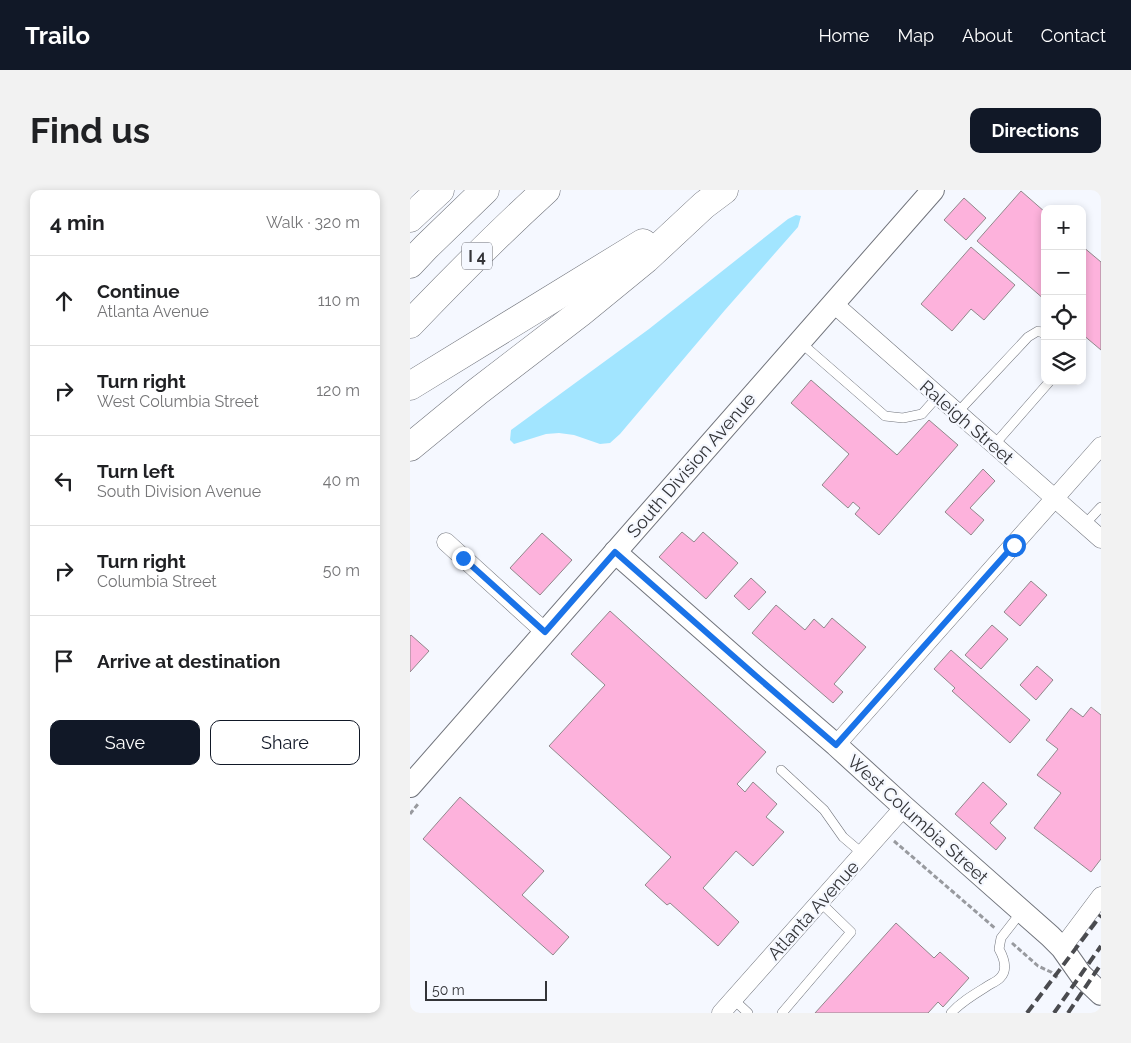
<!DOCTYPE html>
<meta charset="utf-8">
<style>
body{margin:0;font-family:Raleway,sans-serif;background:#f2f2f2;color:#202124}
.controls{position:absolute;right:15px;top:15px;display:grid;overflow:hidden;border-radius:10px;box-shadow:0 2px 8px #0003}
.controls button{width:45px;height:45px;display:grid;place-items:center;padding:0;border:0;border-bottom:1px solid #e0e0e0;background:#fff;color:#202124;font:25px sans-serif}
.scale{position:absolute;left:15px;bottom:12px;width:122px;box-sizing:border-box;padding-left:5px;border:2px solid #333438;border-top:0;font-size:14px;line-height:18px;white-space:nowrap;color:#333438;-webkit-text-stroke:4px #f5f8ff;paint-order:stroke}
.stop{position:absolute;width:15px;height:15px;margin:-11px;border:4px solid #1a73e8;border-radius:50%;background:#fff}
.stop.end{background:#1a73e8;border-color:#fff;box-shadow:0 1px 5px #0008}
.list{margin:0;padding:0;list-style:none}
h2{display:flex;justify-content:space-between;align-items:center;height:65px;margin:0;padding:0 20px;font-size:21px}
h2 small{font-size:16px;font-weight:400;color:#757577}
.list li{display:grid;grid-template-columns:32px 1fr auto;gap:15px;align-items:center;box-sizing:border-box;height:90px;padding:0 20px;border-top:1px solid #e0e0e0}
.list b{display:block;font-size:19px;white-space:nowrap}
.list p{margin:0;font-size:16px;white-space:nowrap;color:#757577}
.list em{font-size:16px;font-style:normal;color:#757577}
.actions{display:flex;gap:10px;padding:15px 20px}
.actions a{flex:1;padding:11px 0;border:1px solid #111827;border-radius:10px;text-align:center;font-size:18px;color:#111827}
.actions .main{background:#111827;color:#fff}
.icon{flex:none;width:28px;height:28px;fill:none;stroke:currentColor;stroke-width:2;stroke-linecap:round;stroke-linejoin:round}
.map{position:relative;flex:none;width:691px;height:823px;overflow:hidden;border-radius:10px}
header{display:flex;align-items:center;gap:30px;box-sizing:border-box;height:70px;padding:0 25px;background:#111827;color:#fff}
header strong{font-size:24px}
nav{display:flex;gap:28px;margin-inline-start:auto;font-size:18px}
.intro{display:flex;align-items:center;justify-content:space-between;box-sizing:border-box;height:120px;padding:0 30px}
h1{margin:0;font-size:35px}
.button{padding:12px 22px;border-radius:10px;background:#111827;color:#fff;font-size:18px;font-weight:700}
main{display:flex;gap:30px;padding:0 30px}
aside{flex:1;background:#fff;border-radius:10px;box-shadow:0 2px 8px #0003}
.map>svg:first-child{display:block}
.water{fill:#a2e5ff}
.building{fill:#fdb2dc;stroke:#91888c}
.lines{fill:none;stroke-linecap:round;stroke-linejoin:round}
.service-casing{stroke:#71747c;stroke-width:10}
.minor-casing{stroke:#71747c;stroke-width:19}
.tertiary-casing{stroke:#71747c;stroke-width:24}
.motorway-casing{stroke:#71747c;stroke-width:29}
.path{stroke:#989a9f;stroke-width:3;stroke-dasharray:5 2.5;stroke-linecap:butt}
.service{stroke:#fff;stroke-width:9}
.minor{stroke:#fff;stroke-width:18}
.tertiary{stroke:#fff;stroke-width:22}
.motorway{stroke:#fff;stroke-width:28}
.rail{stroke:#4a4b4f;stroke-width:4;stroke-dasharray:10 5;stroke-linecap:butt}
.route{stroke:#1a73e8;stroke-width:6}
.labels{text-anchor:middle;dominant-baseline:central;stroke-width:4.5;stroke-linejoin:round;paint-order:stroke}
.shield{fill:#f5f8ff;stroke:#6d6f74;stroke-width:1}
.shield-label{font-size:16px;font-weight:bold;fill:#333438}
.street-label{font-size:18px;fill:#333438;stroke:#f5f8ff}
</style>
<header>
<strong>Trailo</strong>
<nav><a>Home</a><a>Map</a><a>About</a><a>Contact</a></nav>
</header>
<div class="intro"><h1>Find us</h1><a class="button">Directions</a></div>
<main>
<aside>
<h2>4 min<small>Walk · 320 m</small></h2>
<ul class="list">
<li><svg class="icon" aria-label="ahead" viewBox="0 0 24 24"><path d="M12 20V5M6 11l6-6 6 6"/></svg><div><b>Continue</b><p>Atlanta Avenue</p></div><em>110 m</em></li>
<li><svg class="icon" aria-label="right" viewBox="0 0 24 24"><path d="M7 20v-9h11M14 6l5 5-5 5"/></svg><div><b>Turn right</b><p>West Columbia Street</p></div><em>120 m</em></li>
<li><svg class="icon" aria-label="left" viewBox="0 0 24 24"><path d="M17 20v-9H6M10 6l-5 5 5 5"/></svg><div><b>Turn left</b><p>South Division Avenue</p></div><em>40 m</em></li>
<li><svg class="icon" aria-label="right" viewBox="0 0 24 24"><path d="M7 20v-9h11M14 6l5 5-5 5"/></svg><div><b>Turn right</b><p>Columbia Street</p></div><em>50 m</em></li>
<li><svg class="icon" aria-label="arrive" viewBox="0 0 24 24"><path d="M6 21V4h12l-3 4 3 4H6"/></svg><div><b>Arrive at destination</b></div></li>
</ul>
<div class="actions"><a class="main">Save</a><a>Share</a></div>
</aside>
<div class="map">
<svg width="691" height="823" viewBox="0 0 691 823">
<rect width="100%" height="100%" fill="#f5f8ff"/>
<path class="water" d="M386 25 391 26 388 37 315 120 210 244 200 253 190 254 164 245 149 243 136 244 104 254 100 250 101 240 239 139 378 29Z"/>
<g class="building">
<path d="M611 1 635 22V110L567 51Z"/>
<path d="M554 8 576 28 556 50 534 30Z"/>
<path d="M672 56 691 72V160L672 144Z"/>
<path d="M561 57 605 95 574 130 561 119 542 141 511 114Z"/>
<path d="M401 190 487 265 519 230 548 255 469 345 445 324 450 318 443 312 438 318 412 295 439 264 381 213Z"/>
<path d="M573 279 585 291 560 318 574 330 561 345 535 322Z"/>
<path d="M272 342 284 352 293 342 328 373 296 409 249 367Z"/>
<path d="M132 343 162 370 130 405 100 378Z"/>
<path d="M341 388 356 402 339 420 324 406Z"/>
<path d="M621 391 637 405 610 436 594 422Z"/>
<path d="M366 415 395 440 404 429 414 438 422 428 456 457 424 494 433 502 423 513 342 443Z"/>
<path d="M200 421 356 562 327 594 335 602 343 592 367 614 356 627 374 642 343 676 326 661 293 698 329 732 308 756 260 713 257 715 235 695 261 667 139 556 195 495 161 464Z"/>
<path d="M582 435 598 449 571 479 555 465Z"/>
<path d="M1 445 19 461 0 482V446Z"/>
<path d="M541 460 620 530 600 553 542 501 545 498 524 479Z"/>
<path d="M627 476 643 490 626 510 610 495Z"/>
<path d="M681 517 691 525V669L681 682 624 638 651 603 627 585 648 559 636 550 661 518 673 527Z"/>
<path d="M573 592 597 614 580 633 596 648 586 660 545 624Z"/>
<path d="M50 607 134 681 112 705 159 747 143 765 13 649Z"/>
<path d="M486 733 524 768 530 762 559 788 533 817 528 812 518 823H405Z"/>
</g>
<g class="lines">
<g class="service-casing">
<g id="service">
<path d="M390 152 475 226 493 228 512 224 528 206"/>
<path d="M547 223 618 147 628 141 635 144"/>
<path d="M584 255 640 191"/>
<path d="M675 334 691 317"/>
<path d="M371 580 414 620 433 647 453 664"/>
<path d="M323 809 338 823"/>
<path d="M372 823 441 742 410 712"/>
<path d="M541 823C551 812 563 805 576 797 580 794 586 792 590 788 598 780 594 768 589 759L591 748 612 721"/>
</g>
</g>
<g class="minor-casing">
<g id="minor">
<path d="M424 114 691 349"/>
<path d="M36 352 135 442"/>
<path d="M426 555 691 256"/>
<path d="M652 758 691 706"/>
<path d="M311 823 494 617"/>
</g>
</g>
<g class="tertiary-casing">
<g id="tertiary">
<path d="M205 362 346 486 426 555 494 617 640 746 652 758 671 785 691 804"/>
<path d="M0 596 523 0"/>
</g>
</g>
<g class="motorway-casing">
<g id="motorway">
<path d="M0 28 30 0"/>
<path d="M0 74 16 57 75 0"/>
<path d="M0 134C44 88 89 43 136 0"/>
<path d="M0 196 233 53"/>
<path d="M0 257 67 202 170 123 236 69 294 15 314 0"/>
</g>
</g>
<g class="path">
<path d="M0 624 8 614"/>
<path d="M484 651 586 739"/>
<path d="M602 753 628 776 641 782 648 788"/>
</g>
<use href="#service" class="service"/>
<use href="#minor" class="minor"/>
<use href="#tertiary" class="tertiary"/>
<use href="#motorway" class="motorway"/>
<g class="rail">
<path d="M617 823 691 725"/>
<path d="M644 823 691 756"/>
<path d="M658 823 691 774"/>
</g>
</g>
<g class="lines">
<path class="route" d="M53 368 135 442 205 362 346 486 426 555 604 355"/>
</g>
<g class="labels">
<rect class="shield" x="52" y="52.5" width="30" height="27" rx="4"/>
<g class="shield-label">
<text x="67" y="66">I 4</text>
</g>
<g class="street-label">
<text transform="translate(557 232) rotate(41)">Raleigh Street</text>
<text transform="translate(281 275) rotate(-49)">South Division Avenue</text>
<text transform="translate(508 629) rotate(42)">West Columbia Street</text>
<text transform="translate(403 720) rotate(-48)">Atlanta Avenue</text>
</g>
</g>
</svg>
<div class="controls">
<button>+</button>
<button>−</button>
<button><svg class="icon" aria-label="locate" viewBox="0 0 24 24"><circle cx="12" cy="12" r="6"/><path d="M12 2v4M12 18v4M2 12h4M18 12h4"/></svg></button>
<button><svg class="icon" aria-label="layers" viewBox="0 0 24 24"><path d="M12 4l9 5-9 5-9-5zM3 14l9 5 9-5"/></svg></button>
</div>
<div class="scale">50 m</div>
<div class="stop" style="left:604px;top:355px"></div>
<div class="stop end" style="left:53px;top:368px"></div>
</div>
</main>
